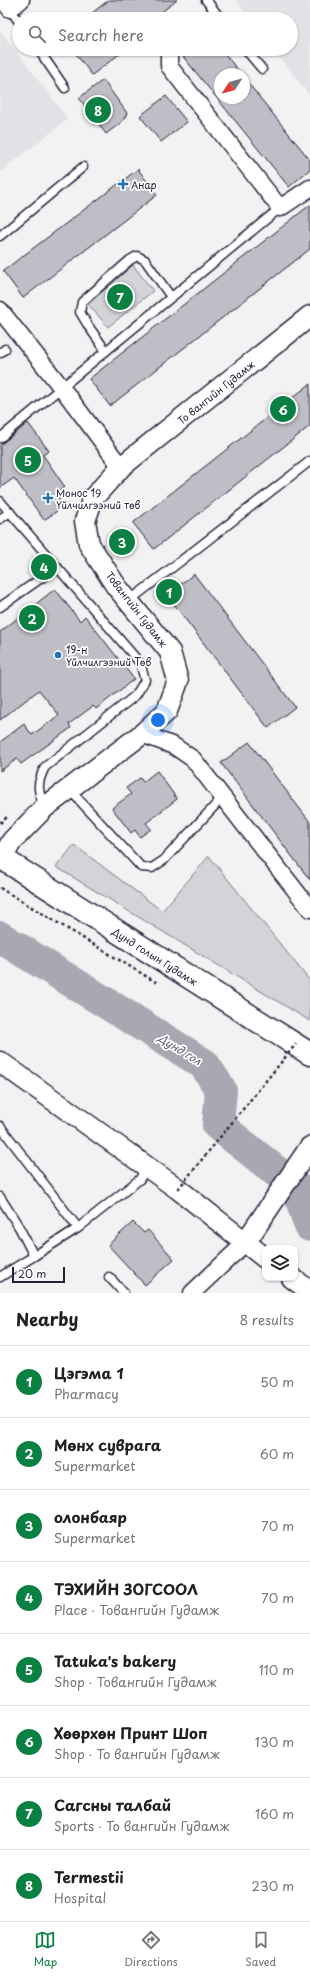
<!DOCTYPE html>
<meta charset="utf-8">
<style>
body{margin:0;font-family:"Playpen Sans",sans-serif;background:#f6f6f6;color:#202124}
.controls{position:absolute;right:12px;bottom:12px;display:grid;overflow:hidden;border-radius:8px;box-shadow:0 1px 3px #0004}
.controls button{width:36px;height:36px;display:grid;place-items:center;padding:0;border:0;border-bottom:1px solid #e0e0e0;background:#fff;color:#202124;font:20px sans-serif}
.compass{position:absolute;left:214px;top:68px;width:36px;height:36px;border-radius:50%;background:#fff;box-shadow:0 1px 3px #0004;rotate:234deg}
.scale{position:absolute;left:12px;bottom:10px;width:53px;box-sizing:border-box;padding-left:4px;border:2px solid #22223b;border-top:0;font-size:11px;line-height:14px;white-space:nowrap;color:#22223b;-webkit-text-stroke:3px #fff;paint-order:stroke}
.you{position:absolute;left:158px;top:720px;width:14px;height:14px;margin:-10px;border:3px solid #fff;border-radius:50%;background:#1a73e8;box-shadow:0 0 0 6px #1a73e833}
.badge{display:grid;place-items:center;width:26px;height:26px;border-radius:50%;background:#0b8043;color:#fff;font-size:13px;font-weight:700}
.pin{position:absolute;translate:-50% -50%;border:2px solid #fff;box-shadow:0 1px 4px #0006}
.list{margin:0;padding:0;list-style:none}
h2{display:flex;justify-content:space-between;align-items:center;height:52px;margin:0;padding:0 16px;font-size:17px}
h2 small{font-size:13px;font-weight:400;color:#757577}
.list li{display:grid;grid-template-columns:26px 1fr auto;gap:12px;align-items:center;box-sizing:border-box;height:72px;padding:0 16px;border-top:1px solid #e0e0e0}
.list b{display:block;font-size:15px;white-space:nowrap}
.list p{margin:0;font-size:13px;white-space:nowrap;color:#757577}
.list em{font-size:13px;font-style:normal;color:#757577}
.icon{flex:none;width:22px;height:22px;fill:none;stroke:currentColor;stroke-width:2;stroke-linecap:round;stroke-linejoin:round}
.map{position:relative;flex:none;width:310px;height:1293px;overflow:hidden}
.search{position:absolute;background:#fff;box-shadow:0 1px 3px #0004;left:12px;right:12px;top:12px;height:44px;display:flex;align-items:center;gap:10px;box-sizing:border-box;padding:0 14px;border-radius:22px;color:#757577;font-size:15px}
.sheet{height:628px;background:#fff}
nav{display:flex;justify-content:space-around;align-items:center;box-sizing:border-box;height:56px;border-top:1px solid #e0e0e0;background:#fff;font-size:11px;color:#757577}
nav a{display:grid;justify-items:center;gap:2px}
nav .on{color:#0b8043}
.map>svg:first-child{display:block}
.built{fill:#e2e2e6}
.green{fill:#d3d3d8;stroke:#7a7a8a}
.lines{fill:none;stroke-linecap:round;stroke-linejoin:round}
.river{stroke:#a8a8b2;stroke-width:32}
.building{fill:#bebec6;stroke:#22223b}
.service-casing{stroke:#22223b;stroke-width:11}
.minor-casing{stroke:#22223b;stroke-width:19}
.tertiary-casing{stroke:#22223b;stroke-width:23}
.secondary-casing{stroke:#22223b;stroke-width:25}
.path{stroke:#22223b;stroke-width:2.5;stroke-dasharray:3 3;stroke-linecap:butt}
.service{stroke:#fff;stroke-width:8}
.minor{stroke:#fff;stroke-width:16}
.tertiary{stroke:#fff;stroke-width:20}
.secondary{stroke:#fff;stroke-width:22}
.path-bridge{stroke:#22223b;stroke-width:2.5;stroke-dasharray:3 3;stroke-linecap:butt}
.poi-dot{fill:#1f6fb2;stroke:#fff;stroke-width:1.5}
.labels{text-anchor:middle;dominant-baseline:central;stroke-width:3.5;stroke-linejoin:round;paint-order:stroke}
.poi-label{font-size:10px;fill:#22223b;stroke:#fff;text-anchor:start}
.street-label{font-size:10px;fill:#22223b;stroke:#fff}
.water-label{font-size:11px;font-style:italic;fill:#58586b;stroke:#fff}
</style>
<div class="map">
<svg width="310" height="1293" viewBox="0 0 310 1293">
<rect width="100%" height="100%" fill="#f2f2f3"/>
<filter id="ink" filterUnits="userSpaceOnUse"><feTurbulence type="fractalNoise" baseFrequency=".025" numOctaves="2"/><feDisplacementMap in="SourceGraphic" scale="8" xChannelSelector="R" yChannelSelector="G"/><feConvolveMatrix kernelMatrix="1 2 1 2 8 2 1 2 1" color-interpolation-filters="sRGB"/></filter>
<g filter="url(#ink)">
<g class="built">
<path d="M236 0H310V96L273 49H291V19H250Z"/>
<path d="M0 30 68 119 0 172Z"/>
</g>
<g class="green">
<path d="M133 265 153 291 108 327 88 304Z"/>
<path d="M74 845 162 911 209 856 310 981V1021L56 867Z"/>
</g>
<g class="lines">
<path class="river" d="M0 937 204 1064 221 1090 218 1125 297 1188 310 1226"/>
</g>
<g class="building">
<path d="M109 0H177L163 11 170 19H84Z"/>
<path d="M72 49H126L92 75Z"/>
<path d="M182 49H221L241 74H220V98H244V78L310 160V169L289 187 181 54Z"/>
<path d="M103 80 127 113 123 121 106 134 79 98Z"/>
<path d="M166 96 187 122 161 142 140 116Z"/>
<path d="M138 169 157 195 23 298 3 271Z"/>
<path d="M310 205V249L110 406 89 379Z"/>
<path d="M310 384V426L154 549 133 523Z"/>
<path d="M28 423 49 451 43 455 65 487 56 493 60 499 55 502 60 509 44 520 14 478 0 488V445Z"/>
<path d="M194 574 295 707 268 728 167 595Z"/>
<path d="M55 589 80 621 85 616 134 679 96 709 93 706 69 724 71 728 21 764 17 759 0 771V742L24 724 32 735 59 715 39 690 0 720V632Z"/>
<path d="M249 742 310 822V880L221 763Z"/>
<path d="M157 771 177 799 146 823 151 829 140 837 135 830 131 833 112 808 131 794 126 788 140 778 143 782Z"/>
<path d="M133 1222 144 1233 148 1230 174 1259 145 1285 108 1245Z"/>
</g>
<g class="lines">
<g class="service-casing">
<g id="service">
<path d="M206 0 221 19"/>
<path d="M10 9 19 22"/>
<path d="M38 49 65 88"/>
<path d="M245 49 262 69"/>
<path d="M0 236 83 167"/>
<path d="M106 351 89 327 80 312 82 302 130 260 137 256 145 260 171 297"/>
<path d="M0 353 5 349"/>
<path d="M0 438 280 208"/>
<path d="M0 501 140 663 145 680 136 695 45 767C36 784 38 790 44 808"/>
<path d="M0 519 10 512"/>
<path d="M129 601 310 461"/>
<path d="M0 607 57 567"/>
<path d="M69 789 141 867 152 868 164 860 222 798"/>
<path d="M0 1126 78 1228"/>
<path d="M0 1197 19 1227 34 1256 0 1277"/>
<path d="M34 1256 78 1228 140 1179 146 1167"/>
<path d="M109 1277 124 1293"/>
</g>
</g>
<g class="minor-casing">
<g id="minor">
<path d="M3 0 10 9 21 0"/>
<path d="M173 49 169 52V66L280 208 310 188"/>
<path d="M0 310 62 388 121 467"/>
<path d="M142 734 174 746 193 759 310 909"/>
<path d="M192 1293 245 1243"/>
</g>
</g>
<g class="tertiary-casing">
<g id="tertiary">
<path id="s1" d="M2 858 12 841 44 808 142 734 167 711 178 681 170 652 116 586 89 544 85 521 93 498 121 467 310 316"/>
<path d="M0 1062 178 1189 265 1258"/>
<path d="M245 1243 310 1147"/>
<path d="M292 1278 310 1291"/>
</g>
</g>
<g class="secondary-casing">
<g id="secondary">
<path id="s2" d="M0 857 310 1054"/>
</g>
</g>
<g class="path">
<path d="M0 823 7 817"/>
<path d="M0 888 159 984"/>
</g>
<use href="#service" class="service"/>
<use href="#minor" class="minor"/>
<use href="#tertiary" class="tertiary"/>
<use href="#secondary" class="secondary"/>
<path class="path-bridge" d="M178 1189 296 1044"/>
</g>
</g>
<g class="poi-dot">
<path d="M121 178h4v4h4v4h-4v4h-4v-4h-4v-4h4z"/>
<path d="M46 492h4v4h4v4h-4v4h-4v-4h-4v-4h4z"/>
<circle cx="58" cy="655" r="4"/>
</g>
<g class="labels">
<g class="poi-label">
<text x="131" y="184">Анар</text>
<text x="56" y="492">Монос 19<tspan x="56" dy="12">Үйлчилгээний төв</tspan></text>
<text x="66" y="649">19-н<tspan x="66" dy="12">Үйлчилгээний Төв</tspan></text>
</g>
<g class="street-label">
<text stroke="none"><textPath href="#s1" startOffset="630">То вангийн Гудамж</textPath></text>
<text transform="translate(137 609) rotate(52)">Товангийн Гудамж</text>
<text stroke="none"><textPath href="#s2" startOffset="184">Дунд голын Гудамж</textPath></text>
</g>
<g class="water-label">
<text transform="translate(180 1049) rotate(32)">Дунд гол</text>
</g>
</g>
</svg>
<div class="controls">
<button><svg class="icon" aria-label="layers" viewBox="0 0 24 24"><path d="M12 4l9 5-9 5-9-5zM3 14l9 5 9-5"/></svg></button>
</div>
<svg class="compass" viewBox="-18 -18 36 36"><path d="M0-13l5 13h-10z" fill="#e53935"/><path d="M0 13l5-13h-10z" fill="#757577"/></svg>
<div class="scale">20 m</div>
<div class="you"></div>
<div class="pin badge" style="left:169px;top:592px">1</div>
<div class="pin badge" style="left:32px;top:618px">2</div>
<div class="pin badge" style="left:122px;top:542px">3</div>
<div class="pin badge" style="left:44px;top:567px">4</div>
<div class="pin badge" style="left:28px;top:460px">5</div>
<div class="pin badge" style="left:283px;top:409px">6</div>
<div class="pin badge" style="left:120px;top:297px">7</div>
<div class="pin badge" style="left:98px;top:110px">8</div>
<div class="search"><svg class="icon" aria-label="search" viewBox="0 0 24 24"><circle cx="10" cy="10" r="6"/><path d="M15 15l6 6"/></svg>Search here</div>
</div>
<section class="sheet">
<h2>Nearby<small>8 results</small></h2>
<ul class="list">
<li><span class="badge">1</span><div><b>Цэгэма 1</b><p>Pharmacy</p></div><em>50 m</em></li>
<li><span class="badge">2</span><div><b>Мөнх суврага</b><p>Supermarket</p></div><em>60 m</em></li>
<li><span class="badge">3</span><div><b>олонбаяр</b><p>Supermarket</p></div><em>70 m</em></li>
<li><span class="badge">4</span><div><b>ТЭХИЙН ЗОГСООЛ</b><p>Place · Товангийн Гудамж</p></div><em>70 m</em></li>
<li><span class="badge">5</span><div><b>Tatuka's bakery</b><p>Shop · Товангийн Гудамж</p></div><em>110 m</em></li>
<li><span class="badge">6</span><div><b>Хөөрхөн Принт Шоп</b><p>Shop · То вангийн Гудамж</p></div><em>130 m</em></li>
<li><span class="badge">7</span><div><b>Сагсны талбай</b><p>Sports · То вангийн Гудамж</p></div><em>160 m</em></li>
<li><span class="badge">8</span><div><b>Termestii</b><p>Hospital</p></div><em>230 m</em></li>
</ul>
</section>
<nav>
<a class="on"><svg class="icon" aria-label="map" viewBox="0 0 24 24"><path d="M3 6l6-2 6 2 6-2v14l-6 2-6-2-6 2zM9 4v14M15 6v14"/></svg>Map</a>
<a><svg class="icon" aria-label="directions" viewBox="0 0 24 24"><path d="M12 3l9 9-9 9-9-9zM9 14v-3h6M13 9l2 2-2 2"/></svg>Directions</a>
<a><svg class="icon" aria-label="saved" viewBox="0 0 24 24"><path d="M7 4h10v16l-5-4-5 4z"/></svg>Saved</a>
</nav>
